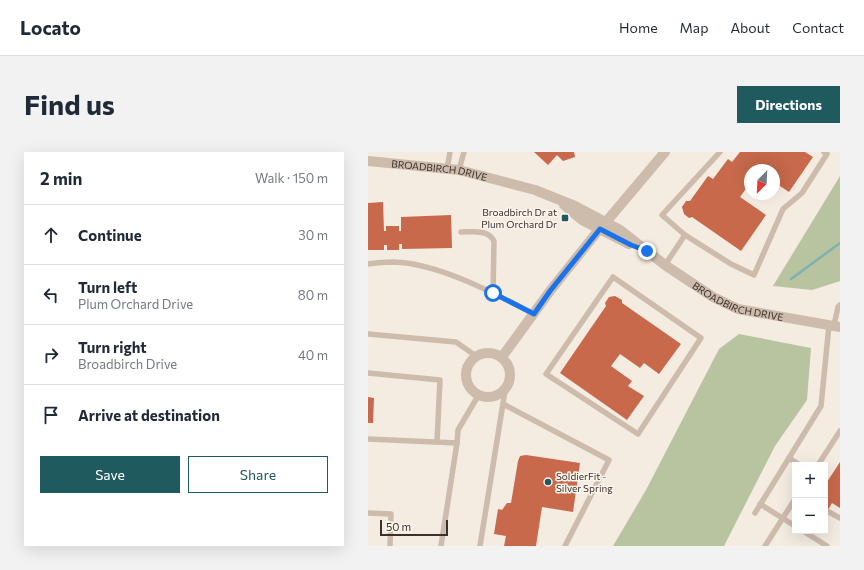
<!DOCTYPE html>
<meta charset="utf-8">
<style>
body{margin:0;font-family:Commissioner,sans-serif;background:#f2f2f3;color:#1f2937}
.controls{position:absolute;right:12px;bottom:12px;display:grid;overflow:hidden;border-radius:0px;box-shadow:0 4px 16px #0002}
.controls button{width:36px;height:36px;display:grid;place-items:center;padding:0;border:0;border-bottom:1px solid #e0e1e3;background:#fff;color:#1f2937;font:20px sans-serif}
.compass{position:absolute;left:376px;top:12px;width:36px;height:36px;border-radius:50%;background:#fff;box-shadow:0 4px 16px #0002;rotate:204deg}
.scale{position:absolute;left:12px;bottom:10px;width:68px;box-sizing:border-box;padding-left:4px;border:2px solid #3b302b;border-top:0;font-size:11px;line-height:14px;white-space:nowrap;color:#3b302b;-webkit-text-stroke:3px #fbf5ee;paint-order:stroke}
.stop{position:absolute;width:12px;height:12px;margin:-9px;border:3px solid #1a73e8;border-radius:50%;background:#fff}
.stop.end{background:#1a73e8;border-color:#fff;box-shadow:0 1px 4px #0008}
.list{margin:0;padding:0;list-style:none}
h2{display:flex;justify-content:space-between;align-items:center;height:52px;margin:0;padding:0 16px;font-size:17px}
h2 small{font-size:13px;font-weight:400;color:#747a83}
.list li{display:grid;grid-template-columns:26px 1fr auto;gap:12px;align-items:center;box-sizing:border-box;height:60px;padding:0 16px;border-top:1px solid #e0e1e3}
.list b{display:block;font-size:15px;white-space:nowrap}
.list p{margin:0;font-size:13px;white-space:nowrap;color:#747a83}
.list em{font-size:13px;font-style:normal;color:#747a83}
.actions{display:flex;gap:8px;padding:12px 16px}
.actions a{flex:1;padding:9px 0;border:1px solid #1f5a5e;border-radius:0px;text-align:center;font-size:14px;color:#1f5a5e}
.actions .main{background:#1f5a5e;color:#fff}
.icon{flex:none;width:22px;height:22px;fill:none;stroke:currentColor;stroke-width:2;stroke-linecap:round;stroke-linejoin:round}
.map{position:relative;flex:none;width:472px;height:394px;overflow:hidden;border-radius:0px}
header{display:flex;align-items:center;gap:24px;box-sizing:border-box;height:56px;padding:0 20px;background:#fff;border-bottom:1px solid #e0e1e3}
header strong{font-size:19px}
nav{display:flex;gap:22px;margin-inline-start:auto;font-size:14px}
.intro{display:flex;align-items:center;justify-content:space-between;box-sizing:border-box;height:96px;padding:0 24px}
h1{margin:0;font-size:28px}
.button{padding:10px 18px;border-radius:0px;background:#1f5a5e;color:#fff;font-size:14px;font-weight:700}
main{display:flex;gap:24px;padding:0 24px}
aside{flex:1;background:#fff;border-radius:0px;box-shadow:0 4px 16px #0002}
.map>svg:first-child{display:block}
.green{fill:#b8c4a0}
.lines{fill:none;stroke-linecap:round;stroke-linejoin:round}
.stream{stroke:#7fb0b2;stroke-width:2.5}
.building{fill:#c8694b}
.service{stroke:#cdbbac;stroke-width:5.5}
.minor{stroke:#cdbbac;stroke-width:10}
.tertiary{stroke:#cdbbac;stroke-width:10}
.route{stroke:#1a73e8;stroke-width:5}
.poi-dot{fill:#1f5a5e;stroke:#fbf5ee;stroke-width:1.5}
.labels{text-anchor:middle;dominant-baseline:central;stroke-width:3;stroke-linejoin:round;paint-order:stroke}
.street-label{font-size:10px;fill:#3b302b;stroke:#fbf5ee}
.poi-label{font-size:10px;fill:#3b302b;stroke:#fbf5ee;text-anchor:end}
</style>
<header>
<strong>Locato</strong>
<nav><a>Home</a><a>Map</a><a>About</a><a>Contact</a></nav>
</header>
<div class="intro"><h1>Find us</h1><a class="button">Directions</a></div>
<main>
<aside>
<h2>2 min<small>Walk · 150 m</small></h2>
<ul class="list">
<li><svg class="icon" aria-label="ahead" viewBox="0 0 24 24"><path d="M12 20V5M6 11l6-6 6 6"/></svg><div><b>Continue</b></div><em>30 m</em></li>
<li><svg class="icon" aria-label="left" viewBox="0 0 24 24"><path d="M17 20v-9H6M10 6l-5 5 5 5"/></svg><div><b>Turn left</b><p>Plum Orchard Drive</p></div><em>80 m</em></li>
<li><svg class="icon" aria-label="right" viewBox="0 0 24 24"><path d="M7 20v-9h11M14 6l5 5-5 5"/></svg><div><b>Turn right</b><p>Broadbirch Drive</p></div><em>40 m</em></li>
<li><svg class="icon" aria-label="arrive" viewBox="0 0 24 24"><path d="M6 21V4h12l-3 4 3 4H6"/></svg><div><b>Arrive at destination</b></div></li>
</ul>
<div class="actions"><a class="main">Save</a><a>Share</a></div>
</aside>
<div class="map">
<svg width="472" height="394" viewBox="0 0 472 394">
<rect width="100%" height="100%" fill="#f4ebe1"/>
<g class="green">
<path d="M472 24V129L444 138 405 134Z"/>
<path d="M371 182 443 196 439 248 407 294 356 394H245L278 338 351 197Z"/>
</g>
<g class="lines">
<path class="stream" d="M423 127 472 91"/>
</g>
<g class="building">
<path d="M166 0H206L207 5 195 9 189 3 180 13Z"/>
<path d="M372 0H437L445 5 421 40 406 30V18H382V31L372 45 398 63 373 99 324 65 321 66 316 62 314 55 318 49H322L340 24 345 27 360 7 364 10Z"/>
<path d="M15 50 16 79H18V74H31V79H33V65L83 63 84 96 34 97V92H31V98H19V93H16V98H0V51Z"/>
<path d="M247 144 254 148V151L313 192 291 222 276 211 272 216 252 202 243 214 264 229 260 234 276 244 259 268 192 221 238 154 237 151 241 145Z"/>
<path d="M0 245 6 246 5 271H0Z"/>
<path d="M158 303 212 311 205 360 174 355 168 394H136L138 384 126 382 130 357 134 358 139 351H143L150 309 152 304Z"/>
<path d="M472 310V356L464 351 457 363V333Z"/>
</g>
<g class="lines">
<g class="service">
<path d="M79 17 82 0"/>
<path d="M91 18 96 0"/>
<path d="M93 80C104 80 120 77 126 89L125 141"/>
<path d="M317 83 294 63 352 0"/>
<path d="M0 112C8 111 17 110 25 110 70 111 126 141 166 162"/>
<path d="M297 113 317 83 363 112 386 123 415 57 434 41 459 2 456 0"/>
<path d="M245 125 333 186 270 282 178 222Z"/>
<path d="M466 173 470 155 472 153"/>
<path d="M0 182 88 190 108 204"/>
<path d="M0 221 72 228 69 290"/>
<path d="M135 252 241 308 197 394"/>
<path d="M0 287 89 291 90 278 110 244"/>
<path d="M421 306 432 313"/>
<path d="M450 313 472 279"/>
<path d="M392 352 427 374"/>
<path d="M459 359 472 366"/>
<path d="M0 361 23 362 22 394"/>
<path d="M387 361 453 254 461 173"/>
<path d="M435 379 459 394"/>
<path d="M73 394 89 291"/>
<path d="M112 394 137 239"/>
<path d="M397 394 427 347"/>
</g>
<g class="minor">
<circle cx="120" cy="223" r="22"/>
<path d="M134 205 182 139 237 70"/>
</g>
<g class="tertiary">
<path id="s1" d="M0 9 91 18 167 38 207 54 252 78 297 113 345 145 370 157 472 175"/>
<path d="M196 53 214 68 261 92"/>
<path d="M238 70 297 0"/>
</g>
</g>
<g class="lines">
<path class="route" d="M125 141 166 162 182 139 232 77 263 93 279 99"/>
</g>
<g class="poi-dot">
<rect x="193" y="62" width="8" height="8" rx="2"/>
<circle cx="180" cy="330" r="4"/>
</g>
<g class="labels">
<g class="street-label">
<text stroke="none"><textPath href="#s1" startOffset="72">BROADBIRCH DRIVE</textPath></text>
<text stroke="none"><textPath href="#s1" startOffset="404">BROADBIRCH DRIVE</textPath></text>
</g>
<g class="poi-label">
<text x="189" y="60">Broadbirch Dr at<tspan x="189" dy="12">Plum Orchard Dr</tspan></text>
<text x="188" y="324" text-anchor="start">SoldierFit -<tspan x="188" dy="12">Silver Spring</tspan></text>
</g>
</g>
</svg>
<div class="controls">
<button>+</button>
<button>−</button>
</div>
<svg class="compass" viewBox="-18 -18 36 36"><path d="M0-13l5 13h-10z" fill="#e53935"/><path d="M0 13l5-13h-10z" fill="#747a83"/></svg>
<div class="scale">50 m</div>
<div class="stop" style="left:125px;top:141px"></div>
<div class="stop end" style="left:279px;top:99px"></div>
</div>
</main>
